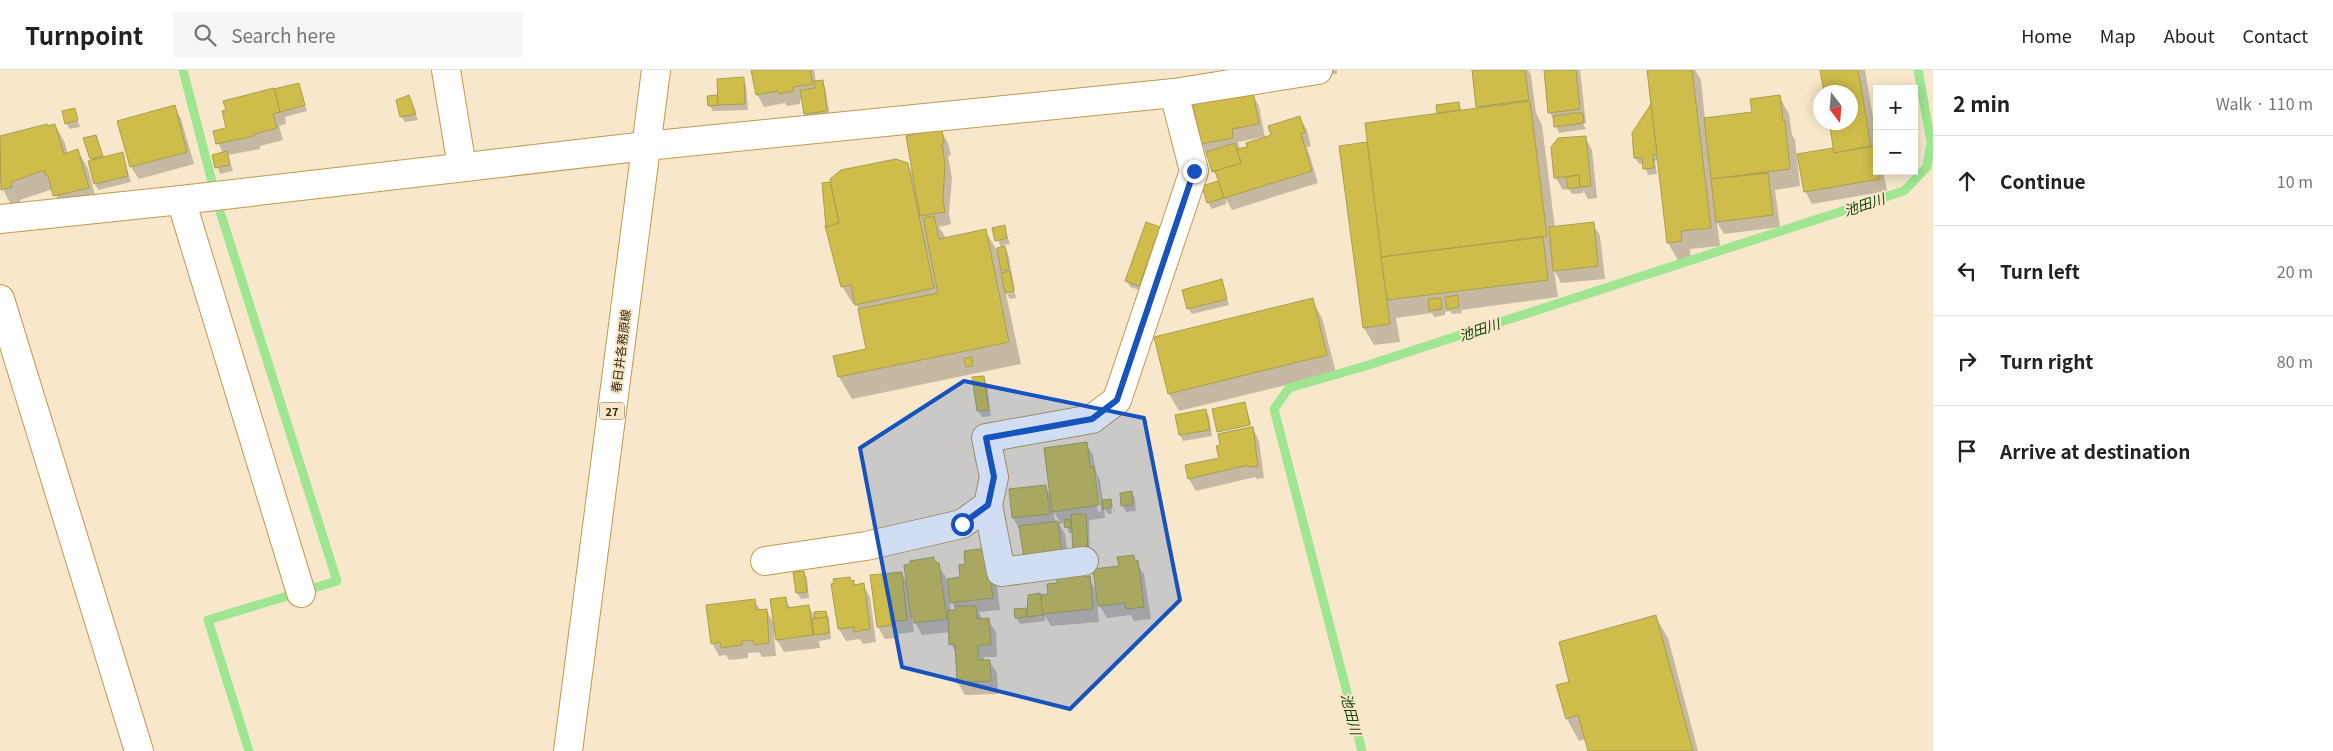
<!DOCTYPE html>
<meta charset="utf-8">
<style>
body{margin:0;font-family:Georgia,"Noto Sans JP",serif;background:#f6f6f6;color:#222}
.controls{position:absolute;right:15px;top:15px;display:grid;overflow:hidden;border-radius:0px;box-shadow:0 2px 12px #0003}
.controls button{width:45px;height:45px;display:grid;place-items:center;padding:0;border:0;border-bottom:1px solid #e0e0e0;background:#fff;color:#222;font:25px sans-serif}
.compass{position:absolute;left:1813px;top:15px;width:45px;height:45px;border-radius:50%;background:#fff;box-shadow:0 2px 12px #0003;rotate:164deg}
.stop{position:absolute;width:15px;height:15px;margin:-11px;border:4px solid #1653bf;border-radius:50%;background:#fff}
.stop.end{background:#1653bf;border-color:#fff;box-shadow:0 1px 5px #0008}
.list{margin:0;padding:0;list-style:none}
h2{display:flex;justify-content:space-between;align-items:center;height:65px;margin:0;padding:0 20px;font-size:21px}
h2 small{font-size:16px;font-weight:400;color:#767676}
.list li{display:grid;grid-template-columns:32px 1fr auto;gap:15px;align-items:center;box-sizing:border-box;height:90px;padding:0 20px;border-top:1px solid #e0e0e0}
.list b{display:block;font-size:19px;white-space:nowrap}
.list em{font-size:16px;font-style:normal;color:#767676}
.icon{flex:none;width:28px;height:28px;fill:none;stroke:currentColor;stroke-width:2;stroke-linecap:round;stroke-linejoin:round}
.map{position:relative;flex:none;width:1933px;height:681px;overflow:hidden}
header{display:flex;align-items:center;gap:30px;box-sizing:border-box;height:70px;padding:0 25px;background:#fff;border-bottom:1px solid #e0e0e0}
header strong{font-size:24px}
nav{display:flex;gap:28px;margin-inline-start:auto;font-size:18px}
.search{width:350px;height:45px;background:#f6f6f6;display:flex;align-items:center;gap:12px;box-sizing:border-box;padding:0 18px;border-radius:0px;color:#767676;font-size:19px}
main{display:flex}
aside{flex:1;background:#fff}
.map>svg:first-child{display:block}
.shadow{fill:#0003;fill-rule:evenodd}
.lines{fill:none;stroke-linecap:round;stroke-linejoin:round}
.stream{stroke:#9ee692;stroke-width:9}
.building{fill:#cebd4a;stroke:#aa9f4d}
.minor-casing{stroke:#c1994f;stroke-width:30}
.major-casing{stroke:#c1994f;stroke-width:30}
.minor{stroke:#fff;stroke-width:28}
.major{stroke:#fff;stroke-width:28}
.route{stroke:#1653bf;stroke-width:6}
.marked{fill:#1653bf;fill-opacity:0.2;stroke:#1653bf;stroke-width:4;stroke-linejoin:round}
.labels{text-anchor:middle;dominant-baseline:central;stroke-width:4;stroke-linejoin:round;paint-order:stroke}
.shield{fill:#f8e7cb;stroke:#726243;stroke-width:1}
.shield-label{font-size:11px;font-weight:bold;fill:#392909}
.street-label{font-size:12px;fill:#392909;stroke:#f8e7cb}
.water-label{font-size:14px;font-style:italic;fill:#16450e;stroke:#f8e7cb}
</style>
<header>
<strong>Turnpoint</strong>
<div class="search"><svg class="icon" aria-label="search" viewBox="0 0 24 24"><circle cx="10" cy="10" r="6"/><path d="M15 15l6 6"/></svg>Search here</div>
<nav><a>Home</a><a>Map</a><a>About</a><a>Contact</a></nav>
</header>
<main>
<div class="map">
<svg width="1933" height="681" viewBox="0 0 1933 681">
<rect width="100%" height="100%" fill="#f8e7cb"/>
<g class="shadow">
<path d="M752 0H814L816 12 822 11 825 17 830 46 809 50 805 44 803 29 800 30V34L787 36 785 33 764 37 757 24Z"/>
<path d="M1315 0H1337V4L1317 3Z"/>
<path d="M1473 0H1528L1531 5 1536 43 1542 55 1555 158 1593 154 1600 166 1605 209 1561 213 1554 200 1558 227 1461 240 1462 243 1452 244 1450 241 1445 242V245L1434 247 1432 243 1396 248 1400 272 1374 275 1364 258 1341 77 1368 73 1439 45 1437 36 1458 34 1462 41 1479 39Z"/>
<path d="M1545 0H1580L1586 54 1582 52 1586 59 1559 63 1550 42Z"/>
<path d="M1648 0H1695L1701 10 1705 49 1753 43 1779 26 1789 44 1792 65 1795 70 1800 116 1775 120 1780 157 1724 164 1717 152 1720 176 1690 179 1691 189 1678 190 1668 173 1658 90 1655 91 1657 104 1648 105 1644 94H1639L1635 88 1633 63 1652 35Z"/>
<path d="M1821 0H1865L1877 71V101H1883L1887 121 1812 134 1805 121 1798 85H1796L1832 79 1836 84 1830 52H1850V22H1825Z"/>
<path d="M743 9 746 15 748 40 713 41 709 35V27L719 26Z"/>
<path d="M298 15 307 41 285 47 286 54 279 56 283 70 260 76V79L228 85 233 101 220 104 214 85 223 83 218 73 228 59 274 20Z"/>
<path d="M1252 24 1259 36 1265 68 1272 66 1300 48 1307 60 1311 76 1307 77 1318 113 1232 140 1226 129V134L1212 139 1208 133 1218 113 1221 118 1219 107 1213 101 1202 74 1194 35ZM1263 67V69L1248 78 1240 80 1238 72Z"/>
<path d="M408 26 418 50 405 52 401 46Z"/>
<path d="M174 36 181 49 194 94 139 109 131 97 119 52Z"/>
<path d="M74 40 80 57 70 59 66 53Z"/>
<path d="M55 55 65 73 68 84 78 81 88 99 98 136 65 144 53 119 20 130 21 134 12 137 0 113V67Z"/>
<path d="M941 61 948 73 951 85 948 86 952 108 949 143 951 154 939 157 946 168 985 160 999 184 998 178H1001L994 159 1004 156 1010 174 1003 175 1008 183 1015 220 1006 222V224L1021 294 852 329 839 307 835 287 867 280 859 240 856 233 853 234 842 216 827 158 823 114 832 113 831 109 842 101 896 90 907 94 914 105 907 67ZM845 151V153L828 157V155Z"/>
<path d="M96 67 104 88 122 83 131 112 98 120 95 114 91 88Z"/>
<path d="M1585 67 1592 80 1597 128 1588 129 1583 120V123L1572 124 1569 119 1563 120 1555 107Z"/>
<path d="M1159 158 1163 164 1143 221 1130 217 1127 211Z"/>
<path d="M1221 210 1229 235 1192 244 1188 238Z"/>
<path d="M1015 223 1016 228 1010 229 1007 224Z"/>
<path d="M1312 230 1322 248 1336 303 1179 341 1169 324Z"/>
<path d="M983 308 987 314 991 346 982 347 978 341Z"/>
<path d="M1245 334 1251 354 1218 362 1214 340Z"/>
<path d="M1206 341 1209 347 1212 366 1183 371 1180 365 1177 346Z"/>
<path d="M1252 356 1259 371 1264 408 1257 409 1255 407 1196 421 1189 409 1186 396 1221 389 1219 363Z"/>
<path d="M1086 373 1093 385 1096 402 1100 410 1103 431 1111 430 1115 443 1108 444 1104 437 1105 448 1089 450 1090 487 1074 463H1069L1066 453 1059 454 1065 464 1069 496 1020 460 1013 448 1045 416 1052 427ZM1093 401 1096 404 1101 441 1098 442ZM1111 435H1113L1114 443 1112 444ZM1054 442 1060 452H1055Z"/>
<path d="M1131 422 1135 428 1136 441 1126 442 1123 436 1121 424Z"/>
<path d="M1133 487 1144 504 1151 549 1134 551 1131 545 1107 548 1097 532 1099 552 1051 556 1045 546V551L1020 554 1016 548V540L1030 539 1040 526 1050 525 1085 508H1089L1097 522Z"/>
<path d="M933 488 946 507 951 541H957L949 528 961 508 994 492 1000 540 979 542 983 550H988L996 562 997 587H984V591H989L997 603 998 624 965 625 958 613 957 585 951 574 950 562 922 565 912 547 914 562 898 564 899 568 885 569 878 557 871 506 901 503 908 514Z"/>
<path d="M803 502 807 508 809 528 801 529 797 523Z"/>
<path d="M853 511 856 516 863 515 870 527 876 572 863 574 860 569 846 571 839 559 835 514Z"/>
<path d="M785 528 791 539 809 537 816 549 825 542 829 548 831 569 819 571 820 578 784 582 774 565 776 586 762 587 759 582 748 583V588L729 590 726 585 719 586 712 573 754 530 761 541 766 540 775 555Z"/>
<path d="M1655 546 1668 568 1698 681H1589L1586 669 1579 671 1567 649 1571 613Z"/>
</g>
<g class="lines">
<g class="stream">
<path d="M183 0 218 135 337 511 208 550 249 681"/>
<path d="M1362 681 1274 339 1289 318 1362 297 1904 121 1927 97 1931 72 1918 0"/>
</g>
</g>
<g class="building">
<path d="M751 0H810L813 14 793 17 794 21 779 24 778 21 756 25Z"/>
<path d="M1472 0H1525L1529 30 1476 37Z"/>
<path d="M1544 0H1576L1580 39 1548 43Z"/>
<path d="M1647 0H1692L1711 158 1681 161 1682 171 1667 173Z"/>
<path d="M1820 0H1858L1871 76 1834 83 1829 52H1850V22H1824Z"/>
<path d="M744 7 745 34 718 35 717 9Z"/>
<path d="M823 10 827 41 804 44 800 20 815 18 814 11Z"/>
<path d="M299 13 305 35 280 42 274 19Z"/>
<path d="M274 18 280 42 273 44 277 58 254 64V66L216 74 213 61 226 58 222 41 226 40 223 31Z"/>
<path d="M1253 22 1259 54 1232 59 1233 68 1201 74 1193 34Z"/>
<path d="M409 25 416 44 400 47 396 30Z"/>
<path d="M717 25 718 35 708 36 707 26Z"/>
<path d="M1780 25 1783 51 1785 50 1790 99 1711 109 1704 48 1752 42 1750 29Z"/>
<path d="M1530 31 1547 166 1381 187 1365 53Z"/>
<path d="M1459 32 1460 40 1437 43 1436 35Z"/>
<path d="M1651 34 1657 84 1653 85 1654 98 1643 99 1642 88H1634L1632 63Z"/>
<path d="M175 35 187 82 130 97 117 51Z"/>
<path d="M75 38 78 50 65 54 62 41Z"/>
<path d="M1575 43H1583L1584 53 1554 57 1553 46Z"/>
<path d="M1300 46 1305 63 1301 64 1312 101 1224 128 1215 101 1241 93 1237 79 1247 77 1246 73 1271 65 1268 56Z"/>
<path d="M47 54V56L55 54 64 84 78 79 89 118 53 126 48 105H45L44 100 11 112 12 117 1 120 0 66Z"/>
<path d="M942 59 944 73 942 74 945 94 943 130 945 142 920 146 906 66Z"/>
<path d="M96 65 103 86 90 89 83 68Z"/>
<path d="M1586 66 1591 116 1580 117 1579 105 1554 108 1551 77 1558 68Z"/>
<path d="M1367 72 1390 254 1363 258 1339 76Z"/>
<path d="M1235 73 1241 93 1212 102 1206 82Z"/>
<path d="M1875 76 1877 101H1879L1880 109 1804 122 1797 84 1833 78 1834 83Z"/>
<path d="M227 81 230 95 215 98 212 85Z"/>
<path d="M123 82 128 106 94 114 88 91Z"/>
<path d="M896 89 908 93 934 218 855 235 851 215 841 217 825 156 839 153 830 109 841 100Z"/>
<path d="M1768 103 1773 145 1716 152 1711 109Z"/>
<path d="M1579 105 1580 117 1568 119 1566 107Z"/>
<path d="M1218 111 1224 128 1207 133 1202 116Z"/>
<path d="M830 112 839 153 826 157 822 113Z"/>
<path d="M934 146 939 169 986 159 1009 272 838 307 833 286 866 279 858 239 938 223 923 148Z"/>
<path d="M1146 152 1160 157 1139 216 1125 211Z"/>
<path d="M1594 152 1598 196 1553 201 1549 157Z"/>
<path d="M1005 155 1007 168 995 171 992 158Z"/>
<path d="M1543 167 1548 210 1387 230 1381 187Z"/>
<path d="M1005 176 1009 199 1001 201 997 178Z"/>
<path d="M1010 201 1014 222 1005 223 1001 203Z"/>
<path d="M1222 209 1227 229 1187 239 1182 220Z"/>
<path d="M1458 225 1459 237 1447 239 1445 227Z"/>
<path d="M1313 228 1327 285 1168 324 1154 267Z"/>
<path d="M1441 228 1442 239 1429 241 1428 229Z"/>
<path d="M972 287 973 296 966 297 964 288Z"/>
<path d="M984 306 989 340 977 341 972 307Z"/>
<path d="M1245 332 1250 355 1217 362 1212 339Z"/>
<path d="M1206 339 1210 360 1179 365 1175 345Z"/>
<path d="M1253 357 1258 396 1248 397V395L1188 409 1185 395 1219 388 1216 376 1220 375 1218 364Z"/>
<path d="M1087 372 1090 397 1094 396 1099 435 1052 442 1044 378Z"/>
<path d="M1046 415 1050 444 1012 448 1009 419Z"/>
<path d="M1132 421 1133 435 1121 436 1120 423Z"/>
<path d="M1111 429 1112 437 1103 439 1102 430Z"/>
<path d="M1071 444H1086L1088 481 1073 482Z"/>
<path d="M1065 449 1071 450V458L1064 457Z"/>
<path d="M1058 451 1062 484 1024 489 1019 456Z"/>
<path d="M987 478 993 528 950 533 947 509 960 507 959 495 965 494 964 481Z"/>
<path d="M1134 485 1135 491 1138 490 1144 537 1126 539 1125 533 1098 536 1093 499 1119 496 1117 487Z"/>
<path d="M934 487V491L939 493 947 549 914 553 913 547H911L904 495 910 494V491Z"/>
<path d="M804 501 807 522 796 523 793 502Z"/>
<path d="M902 502 907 550 892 551 893 555 877 557 870 505Z"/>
<path d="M1085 504V507L1090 506 1093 539 1042 544 1041 525 1048 524 1047 514 1057 513V509L1059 507Z"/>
<path d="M850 507 851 511 854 510V515L864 513 870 559 854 562V557L838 559 831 514 834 513 833 509Z"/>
<path d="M1040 523 1043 545 1027 547 1028 525Z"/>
<path d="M786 527 787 538 809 535 813 565 776 570 770 529Z"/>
<path d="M755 529 756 540 767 539 769 573 754 575 753 570 742 571V575L721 578 720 572 711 574 706 535Z"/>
<path d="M955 536H976L977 549 989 548 991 575H978V590H990L991 611 957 613 955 574 949 575 948 540H955Z"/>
<path d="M1026 538 1027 547 1015 548 1014 539Z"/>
<path d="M826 541 827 547 815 549 814 542Z"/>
<path d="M1656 545 1693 681H1588L1578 645 1566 649 1556 615 1569 612 1559 572Z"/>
<path d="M827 547 829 563 814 565 812 549Z"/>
</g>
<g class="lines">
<g class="minor-casing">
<g id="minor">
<path d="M446 0 462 97"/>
<path d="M181 130 301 523"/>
<path d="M0 149 181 130 646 76 1174 23 1318 0"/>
<path d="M0 229 139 681"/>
<path d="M988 435 1001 502 1084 491"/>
<path d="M765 491 866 476 962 454 988 435 994 407 986 368 1092 349 1117 330 1194 101 1174 23"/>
</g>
</g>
<g class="major-casing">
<path id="major" d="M568 681 656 0"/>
</g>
<use href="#minor" class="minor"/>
<use href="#major" class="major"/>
</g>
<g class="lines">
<path class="route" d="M962 454 988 435 994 407 986 368 1092 349 1117 330 1194 101"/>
</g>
<path class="marked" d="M964 311 1144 348 1180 530 1070 639 902 597 860 378Z"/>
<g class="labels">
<rect class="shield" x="599.5" y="332.5" width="25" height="17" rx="4"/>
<g class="shield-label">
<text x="612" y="341">27</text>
</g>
<g class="street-label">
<text transform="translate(620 281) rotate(-83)">春日井各務原線</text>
</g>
<g class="water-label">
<text transform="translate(1864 134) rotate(-18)">池田川</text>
<text transform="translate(1479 259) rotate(-18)">池田川</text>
<text transform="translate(1352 644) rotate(76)">池田川</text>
</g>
</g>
</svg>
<div class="controls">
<button>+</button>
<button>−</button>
</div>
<svg class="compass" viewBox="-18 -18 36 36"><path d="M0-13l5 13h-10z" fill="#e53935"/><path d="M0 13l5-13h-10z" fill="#767676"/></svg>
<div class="stop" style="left:962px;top:454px"></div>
<div class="stop end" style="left:1194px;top:101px"></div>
</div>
<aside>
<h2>2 min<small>Walk · 110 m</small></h2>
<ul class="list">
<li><svg class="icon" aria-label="ahead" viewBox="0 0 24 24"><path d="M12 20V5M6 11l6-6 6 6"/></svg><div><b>Continue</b></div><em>10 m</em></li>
<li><svg class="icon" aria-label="left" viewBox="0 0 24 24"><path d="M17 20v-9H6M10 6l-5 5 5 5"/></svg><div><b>Turn left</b></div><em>20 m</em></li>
<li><svg class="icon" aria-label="right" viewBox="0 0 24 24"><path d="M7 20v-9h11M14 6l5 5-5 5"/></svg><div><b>Turn right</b></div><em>80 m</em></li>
<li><svg class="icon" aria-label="arrive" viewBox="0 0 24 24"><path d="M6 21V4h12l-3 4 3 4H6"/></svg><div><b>Arrive at destination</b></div></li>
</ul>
</aside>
</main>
